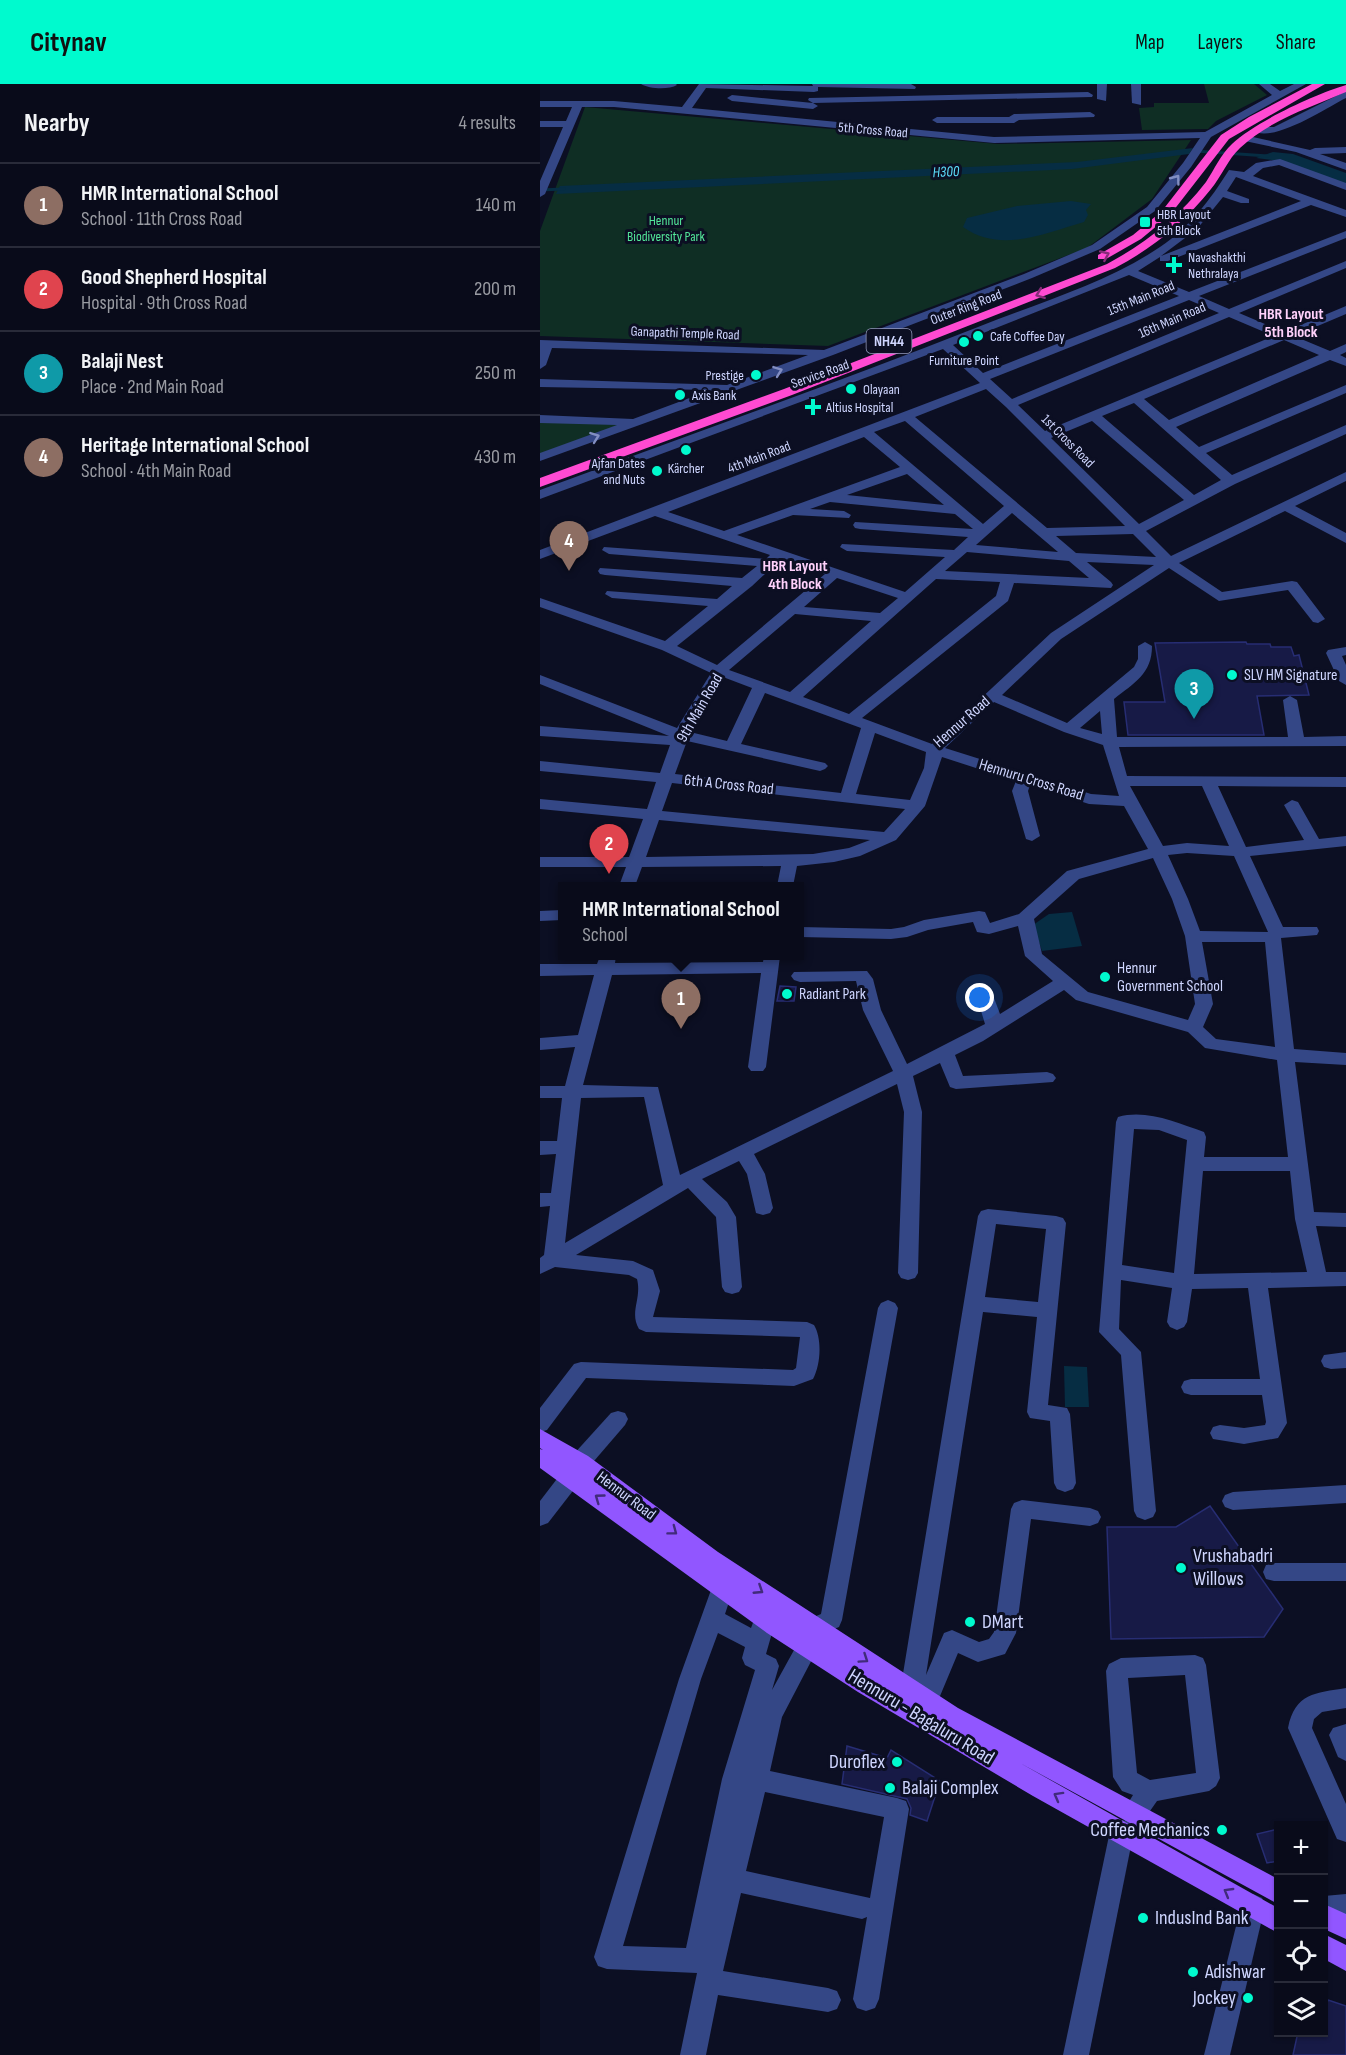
<!DOCTYPE html>
<meta charset="utf-8">
<style>
body{margin:0;font-family:"Sofia Sans Condensed",sans-serif;background:#171927;color:#f1f3f6}
.controls{position:absolute;right:18px;bottom:18px;display:grid;overflow:hidden;border-radius:0px;box-shadow:0 2px 4px #0004}
.controls button{width:54px;height:54px;display:grid;place-items:center;padding:0;border:0;border-bottom:2px solid #292b39;background:#090b1a;color:#f1f3f6;font:30px sans-serif}
.you{position:absolute;left:440px;top:914px;width:21px;height:21px;margin:-15px;border:4px solid #fff;border-radius:50%;background:#1a73e8;box-shadow:0 0 0 9px #1a73e833}
.badge{display:grid;place-items:center;width:39px;height:39px;border-radius:50%;background:#00face;color:#fff;font-size:20px;font-weight:700}
.pin{position:absolute;translate:-50% -50px;filter:drop-shadow(0 2px 3px #0008)}
.pin::after{content:'';position:absolute;top:32px;width:21px;height:18px;background:inherit;clip-path:polygon(0 0,100% 0,50% 100%)}
.popup{position:absolute;left:18px;top:798px;width:246px;height:78px;box-sizing:border-box;display:grid;place-content:center;border-radius:0px;background:#090b1a;filter:drop-shadow(0 2px 4px #0005);font-size:20px;white-space:nowrap;color:#999ba2}
.popup b{font-size:22px;color:#f1f3f6}
.popup::after{content:'';position:absolute;left:50%;top:100%;margin-left:-12px;border:12px solid transparent;border-top-color:#090b1a}
.list{margin:0;padding:0;list-style:none}
h2{display:flex;justify-content:space-between;align-items:center;height:78px;margin:0;padding:0 24px;font-size:26px}
h2 small{font-size:20px;font-weight:400;color:#999ba2}
.list li{display:grid;grid-template-columns:39px 1fr auto;gap:18px;align-items:center;box-sizing:border-box;height:84px;padding:0 24px;border-top:2px solid #292b39}
.list b{display:block;font-size:22px;white-space:nowrap}
.list p{margin:0;font-size:20px;white-space:nowrap;color:#999ba2}
.list em{font-size:20px;font-style:normal;color:#999ba2}
.icon{flex:none;width:33px;height:33px;fill:none;stroke:currentColor;stroke-width:2;stroke-linecap:round;stroke-linejoin:round}
.map{position:relative;flex:none;width:806px;height:1971px;overflow:hidden}
header{display:flex;align-items:center;gap:36px;box-sizing:border-box;height:84px;padding:0 30px;background:#00face;color:#111}
header strong{font-size:28px}
nav{display:flex;gap:33px;margin-inline-start:auto;font-size:21px}
main{display:flex}
aside{flex:1;background:#090b1a}
.map>svg:first-child{display:block}
.green{fill:#0f2e24}
.water{fill:#062d43}
.lines{fill:none;stroke-linecap:round;stroke-linejoin:round}
.stream{stroke:#062d43;stroke-width:3}
.building{fill:#171a46;stroke:#272d73;stroke-width:1.5}
.minor{fill:#344786;fill-rule:evenodd}
.major{fill:#9156ff;fill-rule:evenodd}
.highway{fill:#ff4ad2;fill-rule:evenodd}
.oneway{stroke:#828ec2}
.oneway2{stroke:#862c7a}
.oneway3{stroke:#412b7b}
.poi-dot{fill:#00face;stroke:#0c0f23;stroke-width:2}
.labels{text-anchor:middle;dominant-baseline:central;stroke-width:6;stroke-linejoin:round;paint-order:stroke}
.far-street-label{font-size:14px;fill:#cfd6ff;stroke:#0c0f23}
.far-poi-label{font-size:14px;fill:#cfd6ff;stroke:#0c0f23;text-anchor:start}
.far-park-label{font-size:14px;fill:#53e799;stroke:#0c0f23}
.far-water-label{font-size:15px;font-style:italic;fill:#5de0ff;stroke:#0c0f23}
.shield{fill:#0c0f23;stroke:#949abd;stroke-width:1.5}
.shield-label{font-size:15px;font-weight:bold;fill:#cfd6ff}
.far-quarter-label{font-size:16px;font-weight:bold;fill:#ffd1fb;stroke:#0c0f23}
.poi-label{font-size:16px;fill:#cfd6ff;stroke:#0c0f23;text-anchor:start}
.street-label{font-size:16px;fill:#cfd6ff;stroke:#0c0f23}
.near-poi-label{font-size:20px;fill:#cfd6ff;stroke:#0c0f23;text-anchor:start}
.near-street-label{font-size:20px;fill:#cfd6ff;stroke:#0c0f23}
</style>
<header>
<strong>Citynav</strong>
<nav><a>Map</a><a>Layers</a><a>Share</a></nav>
</header>
<main>
<aside>
<h2>Nearby<small>4 results</small></h2>
<ul class="list">
<li><span class="badge" style="background:#8d6e63">1</span><div><b>HMR International School</b><p>School · 11th Cross Road</p></div><em>140 m</em></li>
<li><span class="badge" style="background:#e0444e">2</span><div><b>Good Shepherd Hospital</b><p>Hospital · 9th Cross Road</p></div><em>200 m</em></li>
<li><span class="badge" style="background:#0f9aa8">3</span><div><b>Balaji Nest</b><p>Place · 2nd Main Road</p></div><em>250 m</em></li>
<li><span class="badge" style="background:#8d6e63">4</span><div><b>Heritage International School</b><p>School · 4th Main Road</p></div><em>430 m</em></li>
</ul>
</aside>
<div class="map">
<svg width="806" height="1971" viewBox="0 0 806 1971">
<rect width="100%" height="100%" fill="#0c0f23"/>
<g class="green">
<path d="M664 0H714L727 11 676 37 668 45 602 46 599 24 614 23V19H669Z"/>
<path d="M45 23 458 60 651 56 612 115 547 164 288 262 0 252V147Z"/>
<path d="M0 337 87 339 0 371Z"/>
</g>
<g class="water">
<path d="M653 64 649 70 532 85 16 110 20 102 537 78Z"/>
<path d="M733 68 753 70 806 89V100L739 77 716 74Z"/>
<path d="M531 117 551 120 546 126 548 131 544 138C505 149 461 170 423 143L427 134 477 122Z"/>
<path d="M532 828 542 862 502 867 493 841 509 830Z"/>
<path d="M524 1282 547 1283 549 1323H525Z"/>
</g>
<g class="lines">
<g class="stream">
<path d="M655 67 728 72"/>
<path d="M0 106 24 105"/>
</g>
</g>
<g class="building">
<path d="M706 558 707 560H730L731 563H751L754 572 759 571 769 611 717 612 724 651H588L584 618H625L615 559Z"/>
<path d="M240 902 256 903 254 917H237Z"/>
<path d="M670 1422 743 1525 724 1553 571 1555 567 1443H636Z"/>
<path d="M307 1662 347 1674 351 1666 400 1697 387 1737 370 1731 371 1724 367 1715 302 1700Z"/>
<path d="M738 1745V1777L727 1779 717 1750Z"/>
<path d="M788 1916 806 1922V1971H753L758 1948H783V1923H786Z"/>
</g>
<g class="lines">
<g class="minor">
<path d="M101 0H136L137 1C129 6 109 5 101 0Z"/>
<path d="M159 0 273 2 272 0H371L376 3 375 5 278 3V7L274 8 166 4 152 24 454 53 665 48 732 11 719 0H730L740 7 754 0H766L671 53 651 83 615 127 560 165 492 194 293 271 0 377V369L77 341 0 339V331L93 335 171 306 0 303V295L187 301 268 271 12 264 6 281 0 285V256L284 266 484 190 552 161 607 123 643 79 660 54 454 59 74 23H42L5 110 0 113V97L23 43H0V37H26L32 23H0V17H74L142 23Z"/>
<path d="M557 0H567L566 17 557 15Z"/>
<path d="M591 0H601V21L592 19Z"/>
<path d="M806 7V14C786 24 731 61 712 46L717 43H734Z"/>
<path d="M548 8 553 11 552 13 273 19 278 22 273 25 192 17 187 14 192 11 273 19 268 16 269 14Z"/>
<path d="M550 28 555 31 554 33 479 36 474 39H397L392 36 397 33H469L474 30Z"/>
<path d="M704 51 770 66 775 64 806 63V69L780 70 806 79V86L756 68 700 56 699 54Z"/>
<path d="M740 75 806 99V106L739 81 723 84 713 92 806 126V133L771 121 628 177H620V173L598 187 649 208 806 147V154L659 212 689 225 806 177V184L699 229 744 248 806 222V230L754 252 790 267 806 260V268L800 271 806 274V282L790 276 636 343 659 363 806 301V309L666 369 692 391 806 341V350L695 400 606 447 631 472 806 388V397L755 422 806 449V459L745 427 639 479 682 508 752 497 757 498 785 535 778 539 773 538 748 506 679 517 629 484 521 555 462 611 527 639 594 583 598 575V562L605 558 612 562C612 590 594 599 574 615L577 653H748L743 616 750 612 757 616 764 653 806 652V662L579 663 587 692 806 693V703L678 702 706 763 764 756 744 721 752 716 758 718 779 755 806 752V762L710 772 743 843H777L779 847 777 851 741 854 754 965 806 969V981L755 978 774 1128 806 1129V1143L776 1142 786 1188H806V1202L728 1204 747 1339 738 1354 704 1360 673 1355 670 1349 673 1343 680 1341 704 1344 725 1341 726 1338 722 1311H651L644 1309 641 1303 644 1297 651 1295H720L708 1204 652 1205 647 1238 644 1243 637 1246 630 1243 627 1238 632 1204 581 1196 579 1245 601 1268 616 1427 613 1433 605 1436 597 1433 594 1427 581 1271 559 1248 576 1038 578 1033C607 1025 637 1039 664 1048L666 1053 664 1073H748L737 976 665 964 648 948 536 916 524 906 443 957 415 971 423 992 507 988 513 990 516 994 513 998 416 1005 410 1003 400 979 373 992 382 1028 378 1189 375 1194 368 1196 361 1194 358 1189 364 1028 357 1000 214 1070 225 1090 233 1124 230 1129 223 1131 216 1129 207 1090 199 1077 162 1095 187 1118 196 1133 202 1203 199 1208 192 1210 185 1208 182 1203 176 1133 148 1104 36 1171 93 1177 113 1186 120 1207 113 1233 267 1238 274 1241C282 1254 281 1280 273 1295L254 1302 46 1294 7 1346 0 1348V1324L34 1280 41 1278 253 1286 256 1284 260 1253 106 1248 99 1245C89 1228 102 1215 97 1195L89 1191 15 1183 0 1190V1174L4 1171 10 1122 0 1123V1109H11L16 1070 0 1071V1057H17L22 1014H0V1002H25L35 963 0 966V954L38 951 54 891 0 892V880H57L60 872H76L75 879 223 878 224 872H240L226 983 223 987H211L208 983 221 889 72 891 43 1001 118 1003 140 1091 353 987 323 926 316 897 260 898 254 896 251 892 254 888 327 887 333 895 341 926 367 980 445 940 436 910 439 906H451L460 930 513 897 485 872 478 842 449 850 437 848 433 838 388 846 367 853 351 855 260 853V843L351 845 364 843 384 836 439 827 445 828 450 839 479 830 527 787 608 765 584 722 549 720 490 701 488 707 500 752 492 757 486 755 472 707 476 697 402 673 385 722 356 756 320 772 294 778 257 782 253 802H237L241 782 102 783 95 802H79L86 783H0V773H89L103 735 0 725V715L107 725 116 698 0 687V677L120 689 130 661 0 652V642L129 652 0 600V591L137 644 171 589 122 566 0 523V514L125 557 168 522 72 514 65 510 67 507 177 515 192 502 65 491 60 490 58 487 60 484 202 494 217 482 69 470 62 466 64 463 226 475 230 471 115 432 0 475V466L440 299 403 265 0 415V406C146 352 293 300 438 243 498 219 567 199 620 163 650 143 670 116 689 86L704 88 716 79ZM696 93 761 117 621 172 657 145 683 113 701 119H709V115L687 107ZM589 191 639 212 443 289 413 261ZM649 216 679 229 472 315 450 295ZM689 233 734 252 505 347 478 321ZM744 256 779 271 629 336 604 315ZM446 305 466 323 585 442 507 444 375 333ZM594 319 681 396 654 411 562 332ZM365 337 464 422 443 440 334 348ZM552 337 644 416 599 440 511 354ZM324 353 360 383 184 447 128 428ZM367 390 404 421 307 411ZM290 418 415 430 433 445 315 438 313 441 315 444 320 445 428 453 414 466 302 460 300 463 307 467 405 473 365 508 197 451 253 431 309 434 311 431 304 427 270 425ZM472 429 518 468 436 461ZM593 450 616 473 536 469 516 452ZM427 468 529 477 549 494 405 487ZM241 475 285 490 177 581 137 562 212 502ZM547 478 614 481 511 549 392 660 322 634 468 517 474 499 571 504 573 501 571 498ZM297 494 358 514 340 529 264 523ZM396 495 460 498 456 512 309 630 263 613ZM255 530 331 537 250 608 189 586ZM183 593 212 604 187 657 150 648ZM225 609 321 644 301 709 135 690 147 657 280 687 285 685 288 682 285 679 201 660ZM454 618 524 648 563 661 579 712 551 710 405 664ZM560 627 562 650 540 644ZM335 649 386 668 384 684 370 716 316 710ZM132 699 365 725 344 748 122 727ZM590 702H662L689 762 647 759 623 762ZM119 736 330 756 309 764 273 770 106 773ZM647 769 694 772 728 848 660 847 648 815 628 771ZM613 774 632 815 645 852 655 920 648 936 548 908 502 870 494 835 539 795ZM662 858H725L735 963 676 955 663 943 673 920ZM104 1013 123 1101 25 1159 41 1014ZM594 1045 619 1046 647 1056 634 1189 582 1181ZM663 1087H750L755 1135 767 1188 654 1190Z"/>
<path d="M806 563V571L802 572 806 581V601L799 597 786 569 788 566Z"/>
<path d="M22 826V836L0 837V827Z"/>
<path d="M448 1125 516 1132 523 1134 526 1139 508 1321 527 1324 530 1330 536 1399 533 1405 525 1408 517 1405 514 1399 510 1337 490 1334 487 1328 497 1233 443 1228 386 1591 404 1549 412 1546 439 1558 449 1555 454 1548 471 1425 474 1419 482 1416 550 1424 558 1427 561 1433 558 1439 550 1442 491 1435 476 1549 465 1570 438 1578 418 1569 395 1624 387 1627 379 1624 375 1617 364 1615 360 1608 438 1132 441 1127ZM456 1140 506 1145 498 1218 445 1213Z"/>
<path d="M348 1216 355 1219 358 1224 302 1536 299 1543 275 1553 267 1550 264 1543 267 1536 281 1530 338 1224 341 1219Z"/>
<path d="M806 1268V1284L791 1285 784 1283 781 1277 784 1271Z"/>
<path d="M78 1327 85 1329 88 1335 85 1341 48 1384 40 1387 32 1384 29 1378 32 1372 71 1329Z"/>
<path d="M31 1384 39 1387 42 1393 39 1399 8 1439 0 1442V1417L23 1387Z"/>
<path d="M806 1401V1419L693 1426 685 1423 682 1417 685 1411 693 1408Z"/>
<path d="M734 1479H806V1497H734L726 1495 723 1488 726 1481Z"/>
<path d="M182 1497 190 1499 193 1506 185 1530 211 1544 217 1528 225 1525 233 1528 236 1535 226 1570 236 1575 239 1582 232 1606 259 1557 267 1554 275 1557 278 1564 242 1633 230 1687 357 1714 366 1717 369 1725 339 1915 335 1924 326 1927 317 1924 313 1915 327 1833 322 1835 201 1809 183 1887 288 1904 297 1907 301 1916 297 1925 288 1928 178 1911 166 1971H140L157 1889 67 1885 58 1882 54 1873 139 1595 171 1506 174 1499ZM178 1549 205 1563 202 1574 205 1581 215 1586 182 1695 146 1864 83 1862 161 1595ZM225 1708 344 1733 330 1814 206 1787Z"/>
<path d="M655 1571 663 1574 666 1581 680 1694 676 1702 669 1707 617 1717 603 1737 594 1740 585 1737 582 1729 593 1711 582 1707 573 1693 566 1587 569 1580 581 1574ZM645 1591 656 1689 610 1696 597 1689 588 1594Z"/>
<path d="M806 1604V1624L782 1628 774 1635 772 1644 806 1720V1758L797 1755 748 1644C755 1609 775 1609 806 1604Z"/>
<path d="M806 1640V1677L798 1673 789 1651 793 1644Z"/>
<path d="M582 1736 591 1739 594 1747 549 1971H523L570 1747 573 1739Z"/>
<path d="M713 1810 722 1814 725 1822 690 1971H664L701 1822 704 1814Z"/>
<path d="M806 1810V1834L784 1836V1812Z"/>
</g>
<g class="major">
<path d="M0 1345 48 1372 178 1468 418 1624 738 1795V1820L480 1679 738 1824V1849L493 1712 318 1608 227 1549 0 1384V1365L3 1366 0 1364Z"/>
<path d="M784 1820 806 1830V1855L784 1845Z"/>
<path d="M784 1850 806 1861V1887L784 1875Z"/>
</g>
<g class="highway">
<path d="M772 0H785L689 55 630 131 601 155 566 175H558V171L593 151 622 127 681 51 709 33Z"/>
<path d="M806 1V8C771 23 728 37 700 64 688 75 681 93 671 105 644 139 613 164 575 184L252 311 0 403V394L244 305 567 180C606 159 639 133 666 98 674 86 681 70 692 60 715 38 775 10 806 1Z"/>
</g>
</g>
<defs><path id="oneway-chevron" d="M-2-3.5L2.5 0L-2 3.5" fill="none" stroke-width="1.6" stroke-linecap="round" stroke-linejoin="round" transform="scale(1.5)"/></defs>
<g class="oneway">
<use href="#oneway-chevron" transform="translate(636 95) rotate(-53)"/>
<use href="#oneway-chevron" transform="translate(238 287) rotate(-20)"/>
<use href="#oneway-chevron" transform="translate(55 353) rotate(-20)"/>
</g>
<g class="oneway2">
<use href="#oneway-chevron" transform="translate(565 171) rotate(-24)"/>
<use href="#oneway-chevron" transform="translate(500 210) rotate(159)"/>
</g>
<g class="oneway3">
<use href="#oneway-chevron" transform="translate(59 1414) rotate(-144)"/>
<use href="#oneway-chevron" transform="translate(133 1447) rotate(37)"/>
<use href="#oneway-chevron" transform="translate(219 1506) rotate(33)"/>
<use href="#oneway-chevron" transform="translate(324 1575) rotate(34)"/>
<use href="#oneway-chevron" transform="translate(518 1712) rotate(-151)"/>
<use href="#oneway-chevron" transform="translate(688 1808) rotate(-150)"/>
</g>
<g class="poi-dot">
<rect x="599" y="132" width="12" height="12" rx="3"/>
<path d="M631 172h6v6h6v6h-6v6h-6v-6h-6v-6h6z"/>
<circle cx="438" cy="252" r="6"/>
<circle cx="424" cy="258" r="6"/>
<circle cx="216" cy="291" r="6"/>
<circle cx="311" cy="305" r="6"/>
<circle cx="140" cy="311" r="6"/>
<path d="M270 314h6v6h6v6h-6v6h-6v-6h-6v-6h6z"/>
<circle cx="146" cy="366" r="6"/>
<circle cx="117" cy="387" r="6"/>
<circle cx="692" cy="591" r="6"/>
<circle cx="565" cy="893" r="6"/>
<circle cx="247" cy="910" r="6"/>
<circle cx="641" cy="1484" r="6"/>
<circle cx="430" cy="1538" r="6"/>
<circle cx="357" cy="1678" r="6"/>
<circle cx="350" cy="1704" r="6"/>
<circle cx="682" cy="1746" r="6"/>
<circle cx="603" cy="1834" r="6"/>
<circle cx="653" cy="1888" r="6"/>
<circle cx="708" cy="1914" r="6"/>
</g>
<g class="labels">
<g class="far-street-label">
<text transform="translate(333 46) rotate(5)">5th Cross Road</text>
<text transform="translate(601 214) rotate(-22)">15th Main Road</text>
<text transform="translate(426 223) rotate(-21)">Outer Ring Road</text>
<text transform="translate(632 236) rotate(-23)">16th Main Road</text>
<text transform="translate(145 249) rotate(2)">Ganapathi Temple Road</text>
<text transform="translate(280 290) rotate(-20)">Service Road</text>
<text transform="translate(528 357) rotate(45)">1st Cross Road</text>
<text transform="translate(219 373) rotate(-21)">4th Main Road</text>
</g>
<g class="far-poi-label">
<text x="617" y="130">HBR Layout<tspan x="617" dy="16">5th Block</tspan></text>
<text x="648" y="173">Navashakthi<tspan x="648" dy="16">Nethralaya</tspan></text>
<text x="450" y="252">Cafe Coffee Day</text>
<text x="424" y="276" text-anchor="middle">Furniture Point</text>
<text x="204" y="291" text-anchor="end">Prestige</text>
<text x="323" y="305">Olayaan</text>
<text x="152" y="311">Axis Bank</text>
<text x="286" y="323">Altius Hospital</text>
<text x="105" y="379" text-anchor="end">Ajfan Dates<tspan x="105" dy="16">and Nuts</tspan></text>
<text x="146" y="384" text-anchor="middle">Kärcher</text>
</g>
<g class="far-park-label">
<text x="126" y="136">Hennur<tspan x="126" dy="16">Biodiversity Park</tspan></text>
</g>
<g class="far-water-label">
<text transform="translate(406 88) rotate(-3)">H300</text>
</g>
<rect class="shield" x="326.5" y="245" width="45" height="24" rx="4.5"/>
<g class="shield-label">
<text x="349" y="257">NH44</text>
</g>
<g class="far-quarter-label">
<text x="751" y="230">HBR Layout<tspan x="751" dy="18">5th Block</tspan></text>
<text x="255" y="482">HBR Layout<tspan x="255" dy="18">4th Block</tspan></text>
</g>
<g class="poi-label">
<text x="704" y="591">SLV HM Signature</text>
<text x="577" y="884">Hennur<tspan x="577" dy="18">Government School</tspan></text>
<text x="259" y="910">Radiant Park</text>
</g>
<g class="street-label">
<text transform="translate(160 624) rotate(-60)">9th Main Road</text>
<text transform="translate(422 638) rotate(-41)">Hennur Road</text>
<text transform="translate(491 696) rotate(17)">Hennuru Cross Road</text>
<text transform="translate(189 701) rotate(6)">6th A Cross Road</text>
<text transform="translate(86 1412) rotate(37)">Hennur Road</text>
</g>
<g class="near-poi-label">
<text x="653" y="1472">Vrushabadri<tspan x="653" dy="23">Willows</tspan></text>
<text x="442" y="1538">DMart</text>
<text x="345" y="1678" text-anchor="end">Duroflex</text>
<text x="362" y="1704">Balaji Complex</text>
<text x="670" y="1746" text-anchor="end">Coffee Mechanics</text>
<text x="615" y="1834">IndusInd Bank</text>
<text x="665" y="1888">Adishwar</text>
<text x="696" y="1914" text-anchor="end">Jockey</text>
</g>
<g class="near-street-label">
<text transform="translate(381 1633) rotate(31)">Hennuru - Bagaluru Road</text>
</g>
</g>
</svg>
<div class="controls">
<button>+</button>
<button>−</button>
<button><svg class="icon" aria-label="locate" viewBox="0 0 24 24"><circle cx="12" cy="12" r="6"/><path d="M12 2v4M12 18v4M2 12h4M18 12h4"/></svg></button>
<button><svg class="icon" aria-label="layers" viewBox="0 0 24 24"><path d="M12 4l9 5-9 5-9-5zM3 14l9 5 9-5"/></svg></button>
</div>
<div class="you"></div>
<div class="pin badge" style="left:141px;top:945px;background:#8d6e63">1</div>
<div class="popup"><b>HMR International School</b>School</div>
<div class="pin badge" style="left:69px;top:790px;background:#e0444e">2</div>
<div class="pin badge" style="left:654px;top:635px;background:#0f9aa8">3</div>
<div class="pin badge" style="left:29px;top:487px;background:#8d6e63">4</div>
</div>
</main>
